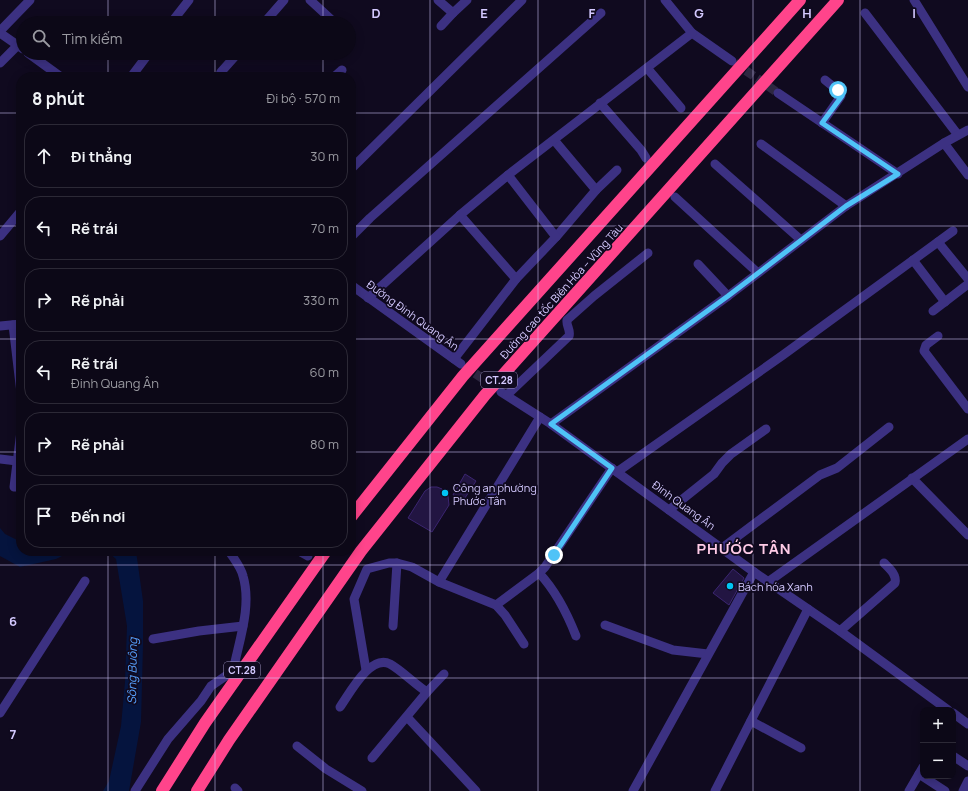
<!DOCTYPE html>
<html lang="vi">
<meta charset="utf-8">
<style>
body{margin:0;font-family:Manrope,sans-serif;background:#151120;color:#f1f3f6}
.controls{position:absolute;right:12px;bottom:12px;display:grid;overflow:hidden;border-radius:8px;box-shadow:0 2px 10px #0003}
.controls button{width:36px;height:36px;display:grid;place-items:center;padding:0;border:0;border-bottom:1px solid #2c2936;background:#0c0817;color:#f1f3f6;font:20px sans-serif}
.stop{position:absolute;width:12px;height:12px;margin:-9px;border:3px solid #4fc3f7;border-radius:50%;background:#fff}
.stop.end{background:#4fc3f7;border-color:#fff;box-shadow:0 1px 4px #0008}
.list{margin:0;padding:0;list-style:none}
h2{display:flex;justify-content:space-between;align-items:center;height:52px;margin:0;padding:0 16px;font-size:17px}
h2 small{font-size:13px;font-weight:400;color:#9a9aa1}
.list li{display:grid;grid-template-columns:26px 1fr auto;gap:12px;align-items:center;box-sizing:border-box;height:64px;margin:0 8px 8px;padding:0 8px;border:1px solid #2c2936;border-radius:16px}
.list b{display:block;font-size:15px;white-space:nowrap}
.list p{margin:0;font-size:13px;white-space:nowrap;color:#9a9aa1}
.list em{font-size:13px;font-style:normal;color:#9a9aa1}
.icon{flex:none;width:22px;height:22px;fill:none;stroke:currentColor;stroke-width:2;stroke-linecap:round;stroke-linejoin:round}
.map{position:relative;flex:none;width:968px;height:791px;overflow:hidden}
.search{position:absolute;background:#0c0817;box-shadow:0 2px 10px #0003;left:16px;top:16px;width:340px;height:44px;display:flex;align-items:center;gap:10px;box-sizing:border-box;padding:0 14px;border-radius:22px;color:#9a9aa1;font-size:15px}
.panel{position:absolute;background:#0c0817;box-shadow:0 2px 10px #0003;left:16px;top:72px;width:340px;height:484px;border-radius:16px}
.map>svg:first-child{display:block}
.water{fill:#05143e}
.building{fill:#221542;stroke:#3b2570}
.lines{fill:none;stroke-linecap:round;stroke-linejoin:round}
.minor-tunnel{stroke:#2d2741;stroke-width:9;stroke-dasharray:9 4.5;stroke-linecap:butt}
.minor{stroke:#3c3182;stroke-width:9}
.highway{stroke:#ff448b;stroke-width:12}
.route{stroke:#4fc3f7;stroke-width:5}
.grid{fill:none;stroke:#d4c9ff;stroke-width:1;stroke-opacity:0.55}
.poi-dot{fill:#00c4f4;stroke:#100a1f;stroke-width:1.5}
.labels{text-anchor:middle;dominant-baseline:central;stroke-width:3.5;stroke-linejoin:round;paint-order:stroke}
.shield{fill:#100a1f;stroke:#9990bc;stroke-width:1}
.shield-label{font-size:10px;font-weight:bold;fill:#d4c9ff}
.street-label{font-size:11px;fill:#d4c9ff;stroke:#100a1f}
.poi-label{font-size:11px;fill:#d4c9ff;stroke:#100a1f;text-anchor:start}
.water-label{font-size:12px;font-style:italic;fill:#57a1ff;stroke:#100a1f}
.district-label{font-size:15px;font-weight:bold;letter-spacing:1px;fill:#ffcbe7;stroke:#100a1f}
.grid-label{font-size:13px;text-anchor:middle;font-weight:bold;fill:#d4c9ff;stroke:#100a1f;stroke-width:3.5;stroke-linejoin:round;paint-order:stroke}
</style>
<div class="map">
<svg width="968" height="791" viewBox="0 0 968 791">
<rect width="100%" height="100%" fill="#100a1f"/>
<g class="water">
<path d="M0 528 5 534 21 542V551H72L56 559 20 567 0 556Z"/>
<path d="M107 551H136L143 601V645L141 722 129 791H103L109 781 121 726 125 682 127 626 116 559Z"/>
</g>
<g class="building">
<path d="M465 474 476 481 463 501 453 495Z"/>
<path d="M431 487H437L442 489 448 496 449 505 432 532 408 518 425 491Z"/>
<path d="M733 569 744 578 729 605 713 593Z"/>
</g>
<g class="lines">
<g class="minor-tunnel">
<path d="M735 63 778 93"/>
<path d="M464 366 498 389"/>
</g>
<g class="minor">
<path d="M310 0 335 23"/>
<path d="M438 0 453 13 467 0"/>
<path d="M665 0 692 33 732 61"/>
<path d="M914 0 968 87"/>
<path d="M865 13 958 135"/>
<path d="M171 23 189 0"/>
<path d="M264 23 284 0"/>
<path d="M441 26 453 13"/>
<path d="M0 31 30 0"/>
<path d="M0 33 23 49"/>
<path d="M28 53 61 77"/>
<path d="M0 63 18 45"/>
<path d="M647 68 681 108"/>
<path d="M131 77 149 53"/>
<path d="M219 77 221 72 238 53"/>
<path d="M334 77 342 70"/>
<path d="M778 93 898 174"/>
<path d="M600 103 641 150 646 158"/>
<path d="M822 123 841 96V93L825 80"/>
<path d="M554 140 596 190"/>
<path d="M944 143 968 175"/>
<path d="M761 144 846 206"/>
<path d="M715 164 801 240"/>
<path d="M351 169 522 0"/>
<path d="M508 175 692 33"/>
<path d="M675 197 758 273"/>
<path d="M460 215 516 279 556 237 596 190 617 170"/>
<path d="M0 236 21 211"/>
<path d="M351 237 370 218 601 13"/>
<path d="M938 242 968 279"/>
<path d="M913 260 945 302"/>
<path d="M698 264 728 296"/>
<path d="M351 285 461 364"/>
<path d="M368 298 460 215 508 175 556 237"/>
<path d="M933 311 968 284"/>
<path d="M13 325 21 393"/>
<path d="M0 326 21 324"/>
<path d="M938 336 926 345 924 351 968 409"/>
<path d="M454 359 516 279"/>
<path d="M501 392 551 424 754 572 840 631 948 710"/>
<path d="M507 395 569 336C571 330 566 326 567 320L594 296 648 253"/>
<path d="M551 424 728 296 846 206 944 143 968 130"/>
<path d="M21 431 14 487H21"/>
<path d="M0 459 17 461"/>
<path d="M617 472 783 355 953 231"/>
<path d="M912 478 968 535"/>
<path d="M669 510 714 474 722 463 731 454 766 429"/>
<path d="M722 548 820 475 837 468 889 427"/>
<path d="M299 551 308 556"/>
<path d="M539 573C556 591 567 613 576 636"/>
<path d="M439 582 540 417"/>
<path d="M768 582 968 439"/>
<path d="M496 605 539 573 545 567 612 468"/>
<path d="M605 625 673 650 708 654"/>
<path d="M393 626 397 563"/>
<path d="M840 631 895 583C897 575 890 569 884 563"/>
<path d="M153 639 199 631 243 626"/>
<path d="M366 670 354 599 367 569 389 563H397L412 567 439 582 496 605 505 615 524 644"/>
<path d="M340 707C350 693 370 654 390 664 401 670 416 685 427 692"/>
<path d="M0 713 85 581"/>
<path d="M953 713 968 724"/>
<path d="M407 717 476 791"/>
<path d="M751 721 801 748"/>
<path d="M297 746 326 769 362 791"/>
<path d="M953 756 968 766"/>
<path d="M372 758 427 692 444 674"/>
<path d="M919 774 945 791"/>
<path d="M235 788 238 791"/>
<path d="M135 791 168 739 201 701 211 686 233 671C239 641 252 606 243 576 241 567 234 559 229 551"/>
<path d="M633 791 754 572"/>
<path d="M715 791 808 609"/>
<path d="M909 791 923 767"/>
<path d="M963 791 968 781"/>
</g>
<g class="highway">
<path d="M351 517 463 376 800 0"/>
<path d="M162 791 205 723 326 551"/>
<path d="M197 791 229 740 361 551 485 395 838 0"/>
</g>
</g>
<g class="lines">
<path class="route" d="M554 555 612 468 551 424 728 296 846 206 898 174 822 123 842 96 841 93 838 90"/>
</g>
<path class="grid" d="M108 0V23M215 0V23M323 0V23M430 0V791M538 0V791M645 0V791M753 0V791M860 0V791M108 53V77M215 53V77M323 53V77M0 113H21M351 113H968M0 226H21M351 226H968M0 339H21M351 339H968M0 452H21M351 452H968M108 551V791M215 551V791M323 551V791M0 565H968M0 678H968"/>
<g class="poi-dot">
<circle cx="445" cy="493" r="4"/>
<circle cx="730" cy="586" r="4"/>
</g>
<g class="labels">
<g class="shield">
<rect x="481" y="372" width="36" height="16" rx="3"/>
<rect x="224" y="662" width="36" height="16" rx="3"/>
</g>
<g class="shield-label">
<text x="499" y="380">CT.28</text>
<text x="242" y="670">CT.28</text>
</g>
<g class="street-label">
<text transform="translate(561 291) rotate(-48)">Đường cao tốc Biên Hòa – Vũng Tàu</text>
<text transform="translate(413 315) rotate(36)">Đường Đinh Quang Ân</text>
<text transform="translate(684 505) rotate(36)">Đinh Quang Ân</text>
</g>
<g class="poi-label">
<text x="453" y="487">Công an phường<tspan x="453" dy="13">Phước Tân</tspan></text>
<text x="738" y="586">Bách hóa Xanh</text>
</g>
<g class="water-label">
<text transform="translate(132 671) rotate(-89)">Sông Buông</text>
</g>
<g class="district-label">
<text x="744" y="548">PHƯỚC TÂN</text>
</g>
</g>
<g class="grid-label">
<text x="376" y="18">D</text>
<text x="484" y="18">E</text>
<text x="592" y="18">F</text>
<text x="699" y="18">G</text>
<text x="807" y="18">H</text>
<text x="914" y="18">I</text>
<text x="13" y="626">6</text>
<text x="13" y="739">7</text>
</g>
</svg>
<div class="controls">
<button>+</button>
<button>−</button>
</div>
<div class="stop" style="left:838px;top:90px"></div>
<div class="stop end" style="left:554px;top:555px"></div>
<div class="search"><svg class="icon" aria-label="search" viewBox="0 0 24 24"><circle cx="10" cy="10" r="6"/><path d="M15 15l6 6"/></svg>Tìm kiếm</div>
<section class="panel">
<h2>8 phút<small>Đi bộ · 570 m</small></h2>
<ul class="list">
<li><svg class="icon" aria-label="ahead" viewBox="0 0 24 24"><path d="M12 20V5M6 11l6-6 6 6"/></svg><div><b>Đi thẳng</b></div><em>30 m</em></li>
<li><svg class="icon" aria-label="left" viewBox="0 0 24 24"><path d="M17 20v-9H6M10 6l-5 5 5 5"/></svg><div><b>Rẽ trái</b></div><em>70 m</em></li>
<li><svg class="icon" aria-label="right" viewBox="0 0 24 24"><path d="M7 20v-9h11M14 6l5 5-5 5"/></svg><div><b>Rẽ phải</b></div><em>330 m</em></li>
<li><svg class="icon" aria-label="left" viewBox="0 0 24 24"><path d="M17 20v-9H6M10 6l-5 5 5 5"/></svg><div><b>Rẽ trái</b><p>Đinh Quang Ân</p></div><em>60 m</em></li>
<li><svg class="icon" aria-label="right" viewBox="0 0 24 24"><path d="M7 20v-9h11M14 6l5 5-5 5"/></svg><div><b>Rẽ phải</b></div><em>80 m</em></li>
<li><svg class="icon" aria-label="arrive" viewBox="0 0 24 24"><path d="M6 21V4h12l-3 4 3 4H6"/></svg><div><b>Đến nơi</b></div></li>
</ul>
</section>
</div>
